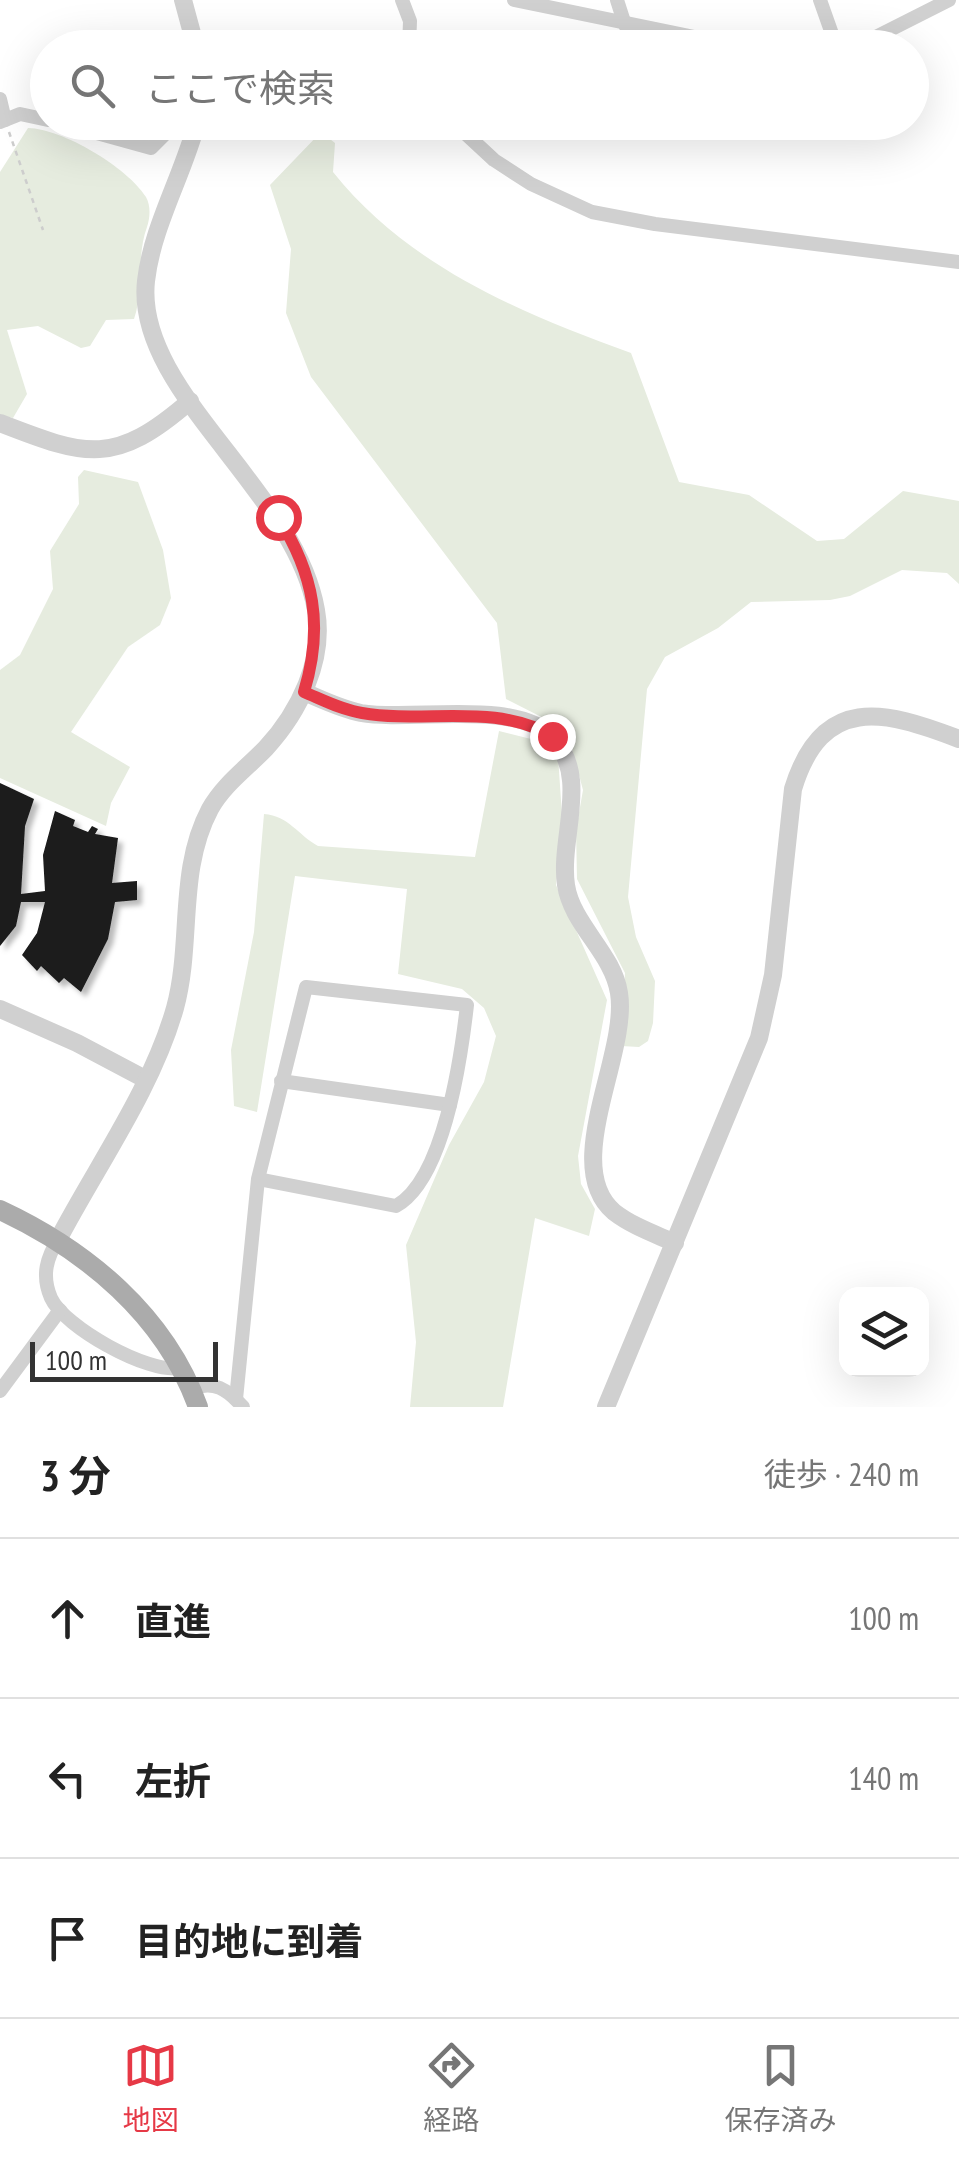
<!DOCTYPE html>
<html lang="ja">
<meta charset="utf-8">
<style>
body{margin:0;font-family:"PT Sans Narrow","Noto Sans JP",sans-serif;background:#f6f6f6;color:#222}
.controls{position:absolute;right:30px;bottom:30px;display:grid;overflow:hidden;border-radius:20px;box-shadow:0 10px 40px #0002}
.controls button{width:90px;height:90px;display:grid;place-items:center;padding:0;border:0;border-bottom:2px solid #e0e0e0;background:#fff;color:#222;font:50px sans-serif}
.scale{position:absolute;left:30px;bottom:25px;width:188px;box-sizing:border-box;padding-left:10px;border:5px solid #333;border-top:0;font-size:28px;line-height:35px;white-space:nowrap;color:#333;-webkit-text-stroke:8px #fff;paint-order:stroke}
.stop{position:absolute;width:30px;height:30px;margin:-22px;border:8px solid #e63946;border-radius:50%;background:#fff}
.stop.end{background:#e63946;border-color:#fff;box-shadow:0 2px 10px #0008}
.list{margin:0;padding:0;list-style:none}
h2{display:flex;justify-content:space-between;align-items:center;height:130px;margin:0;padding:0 40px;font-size:42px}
h2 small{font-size:32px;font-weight:400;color:#767676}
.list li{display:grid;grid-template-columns:65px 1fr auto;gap:30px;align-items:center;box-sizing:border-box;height:160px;padding:0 40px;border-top:2px solid #e0e0e0}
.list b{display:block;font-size:38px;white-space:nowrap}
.list em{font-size:32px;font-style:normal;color:#767676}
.icon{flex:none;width:55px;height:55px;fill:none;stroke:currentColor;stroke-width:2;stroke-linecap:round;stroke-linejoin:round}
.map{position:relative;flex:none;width:959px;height:1407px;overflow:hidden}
.search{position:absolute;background:#fff;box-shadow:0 10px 40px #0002;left:30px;right:30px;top:30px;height:110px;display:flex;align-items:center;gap:25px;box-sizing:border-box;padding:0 35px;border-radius:55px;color:#767676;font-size:38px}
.sheet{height:610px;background:#fff}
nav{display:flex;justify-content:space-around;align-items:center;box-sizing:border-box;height:140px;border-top:2px solid #e0e0e0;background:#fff;font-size:28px;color:#767676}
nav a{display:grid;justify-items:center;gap:5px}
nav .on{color:#e63946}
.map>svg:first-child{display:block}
.green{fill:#e6ecdf}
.building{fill:#1a1a1a;filter:url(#shadow)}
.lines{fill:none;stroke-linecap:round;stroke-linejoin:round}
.path{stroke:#cdcdcd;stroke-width:2.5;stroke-dasharray:5 5;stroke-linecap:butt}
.minor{stroke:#d0d0d0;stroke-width:14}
.tertiary{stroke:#d0d0d0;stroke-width:18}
.primary{stroke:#ababab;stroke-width:20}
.route{stroke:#e63946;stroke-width:12}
</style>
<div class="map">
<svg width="959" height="1407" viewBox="0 0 959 1407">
<defs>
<filter id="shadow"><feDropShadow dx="5" dy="5" stdDeviation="2.5" flood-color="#0004"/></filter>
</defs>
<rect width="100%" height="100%" fill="#fff"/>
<g class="green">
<path d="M28 128C63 129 127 167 146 197 151 206 150 218 147 227 136 257 144 291 134 319L106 320 90 346 81 348 38 326 7 330 27 394 13 418 0 415V172Z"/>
<path d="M321 132 335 143 333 172C408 266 520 313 631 353L679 482 749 495 817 541 844 539 903 491 959 501V584L947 573 902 570 850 596 830 600 751 602 718 628 665 657 647 689 628 897 636 937 655 981 653 1023 648 1041 639 1047 621 1046 625 973 577 879 576 830 583 790 567 730 506 699 497 623 311 377 286 313 291 249 270 185Z"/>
<path d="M84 470 138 482 163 550 171 598 160 625 128 647 71 732 130 767 111 803 106 826 0 778V670L20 655 53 589 50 551 79 504 78 477Z"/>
<path d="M499 731 535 740 558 756 562 815 556 885 607 1000 578 1156 581 1184 595 1209 589 1236 535 1218 503 1407H410L416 1342 406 1245 449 1145 484 1082 496 1036 484 1008 462 989 398 974 407 889 295 876 257 1112 234 1106 231 1050 254 932 264 814C289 816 298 835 318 846L475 857Z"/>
</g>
<path class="building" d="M0 783 34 799 25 826 21 894 45 891 43 855 55 811 75 820 73 826 88 832 92 826 98 829 95 834 118 838 112 883 137 881V900L115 902 108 939 81 992 64 978 59 983 41 966 37 971 22 955 37 933 45 902H21L16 926 0 946Z"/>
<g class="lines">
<path class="path" d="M9 132 43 230"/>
<g class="minor">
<path d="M402 0 410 21 409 48"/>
<path d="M514 0 748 48"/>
<path d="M617 0 625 25"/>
<path d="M820 0 837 48"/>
<path d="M854 48 949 0"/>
<path d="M0 99 5 120"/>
<path d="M0 122 20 114 48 120"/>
<path d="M57 122 151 148 177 122"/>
<path d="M453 122 494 160 531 184 592 212 655 224 959 262"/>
<path d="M281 1081 450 1105"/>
<path d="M59 1238C47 1257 41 1275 51 1298 64 1327 148 1374 180 1368"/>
<path d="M191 1389C214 1380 227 1389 243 1407"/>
<path d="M0 1391 60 1310"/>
<path d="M236 1399 258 1179 306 987 467 1005C461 1058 444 1179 396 1206L258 1179"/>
</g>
<g class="tertiary">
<path d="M183 0 196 48"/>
<path d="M0 423C87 457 115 466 190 401"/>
<path d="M304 692C323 700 341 709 361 713 412 722 516 698 553 738 590 777 559 838 566 885 572 925 613 953 619 993 629 1054 560 1166 614 1212 632 1226 655 1234 675 1243"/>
<path d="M0 1009 77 1043 145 1079"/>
<path d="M59 1238C98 1164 152 1089 175 1008 193 942 177 871 210 809 224 784 247 768 266 748 299 712 325 660 316 610 295 489 134 391 146 281 152 227 183 175 197 122"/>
<path d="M606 1407 759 1038 773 975 793 789C822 694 884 710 959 739"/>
</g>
<path class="primary" d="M0 1210C86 1250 165 1315 198 1407"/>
</g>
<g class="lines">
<path class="route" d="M278 517C314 574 324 626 304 692 323 700 342 710 362 713 426 724 494 702 552 736"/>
</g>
</svg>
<div class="controls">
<button><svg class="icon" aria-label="layers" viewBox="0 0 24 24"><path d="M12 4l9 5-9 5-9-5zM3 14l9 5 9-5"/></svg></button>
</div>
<div class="scale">100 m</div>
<div class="stop" style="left:278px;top:517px"></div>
<div class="stop end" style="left:552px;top:736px"></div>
<div class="search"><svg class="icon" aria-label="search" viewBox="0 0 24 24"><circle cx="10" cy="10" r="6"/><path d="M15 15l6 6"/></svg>ここで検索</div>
</div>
<section class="sheet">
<h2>3 分<small>徒歩 · 240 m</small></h2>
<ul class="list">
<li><svg class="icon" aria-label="ahead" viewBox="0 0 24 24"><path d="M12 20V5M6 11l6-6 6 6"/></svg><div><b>直進</b></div><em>100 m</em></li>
<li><svg class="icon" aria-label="left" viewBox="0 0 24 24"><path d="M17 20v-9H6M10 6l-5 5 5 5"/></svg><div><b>左折</b></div><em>140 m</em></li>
<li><svg class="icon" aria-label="arrive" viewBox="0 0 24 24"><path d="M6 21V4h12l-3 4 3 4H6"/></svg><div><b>目的地に到着</b></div></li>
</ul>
</section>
<nav>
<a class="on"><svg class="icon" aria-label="map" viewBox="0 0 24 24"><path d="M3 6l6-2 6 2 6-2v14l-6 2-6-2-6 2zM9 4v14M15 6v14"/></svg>地図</a>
<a><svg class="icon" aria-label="directions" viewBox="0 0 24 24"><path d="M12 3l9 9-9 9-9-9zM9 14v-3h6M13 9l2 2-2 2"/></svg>経路</a>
<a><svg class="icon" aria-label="saved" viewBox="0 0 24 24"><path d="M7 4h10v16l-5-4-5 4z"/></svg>保存済み</a>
</nav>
